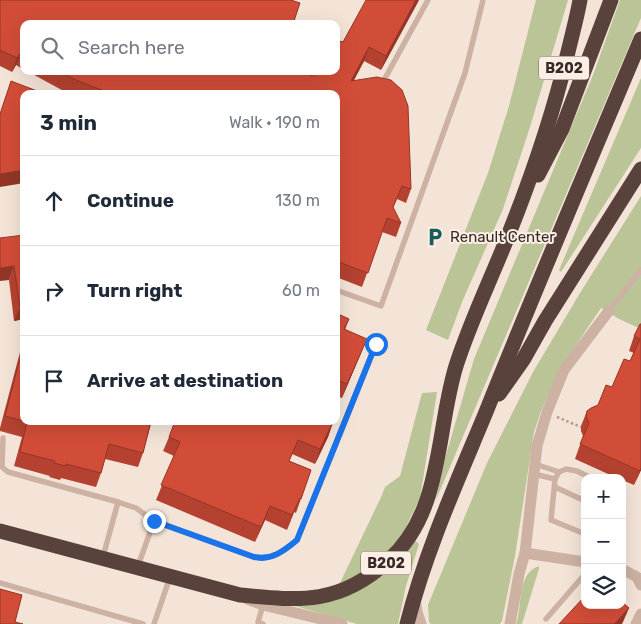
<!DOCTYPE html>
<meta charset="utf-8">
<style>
body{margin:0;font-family:Rubik,sans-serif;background:#f6f6f7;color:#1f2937}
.controls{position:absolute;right:15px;bottom:15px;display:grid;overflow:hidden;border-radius:10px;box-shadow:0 5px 20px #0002}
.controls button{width:45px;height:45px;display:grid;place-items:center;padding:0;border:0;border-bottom:1px solid #e0e1e3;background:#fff;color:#1f2937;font:25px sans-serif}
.stop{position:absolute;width:15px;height:15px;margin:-11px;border:4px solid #1a73e8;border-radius:50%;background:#fff}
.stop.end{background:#1a73e8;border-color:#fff;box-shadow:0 1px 5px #0008}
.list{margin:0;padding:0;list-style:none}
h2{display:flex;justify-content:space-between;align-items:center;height:65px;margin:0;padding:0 20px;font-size:21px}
h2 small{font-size:16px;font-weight:400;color:#747a83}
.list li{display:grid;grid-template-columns:32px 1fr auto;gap:15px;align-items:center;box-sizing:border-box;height:90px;padding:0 20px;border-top:1px solid #e0e1e3}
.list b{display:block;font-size:19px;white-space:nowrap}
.list em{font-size:16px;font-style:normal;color:#747a83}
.icon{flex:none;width:28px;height:28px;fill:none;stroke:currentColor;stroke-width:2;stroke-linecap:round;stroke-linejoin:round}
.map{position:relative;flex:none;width:641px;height:624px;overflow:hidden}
.search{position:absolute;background:#fff;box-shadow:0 5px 20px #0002;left:20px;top:20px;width:320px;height:55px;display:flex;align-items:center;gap:12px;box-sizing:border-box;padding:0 18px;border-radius:10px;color:#747a83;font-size:19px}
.panel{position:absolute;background:#fff;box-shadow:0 5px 20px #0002;left:20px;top:90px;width:320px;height:335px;border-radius:10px}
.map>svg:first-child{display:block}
.green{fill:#bac497}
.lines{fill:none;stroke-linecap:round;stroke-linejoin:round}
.path{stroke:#b99b8d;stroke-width:2.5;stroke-dasharray:2.5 2.5;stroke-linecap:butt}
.lane{stroke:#cdb2a3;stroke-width:5.5}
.street{stroke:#cdb2a3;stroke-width:11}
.highway{stroke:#59423c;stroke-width:15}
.wall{fill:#b54230}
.shaded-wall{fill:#933627}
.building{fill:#d24d38;stroke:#933627}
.route{stroke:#1a73e8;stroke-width:6}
.labels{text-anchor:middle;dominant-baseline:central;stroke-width:4;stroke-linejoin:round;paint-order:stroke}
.shield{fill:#fbeee5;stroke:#72645f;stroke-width:1}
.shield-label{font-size:14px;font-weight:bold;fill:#372926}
.poi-label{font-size:15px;fill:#372926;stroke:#fbeee5;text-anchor:start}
</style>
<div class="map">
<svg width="641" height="624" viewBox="0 0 641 624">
<rect width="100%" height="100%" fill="#f4e4d8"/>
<g class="green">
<path d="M536 0H568L530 127 503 209 462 302 448 340 426 330 488 173 509 106Z"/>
<path d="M620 0H641V18L436 500 444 462 474 359 593 75Z"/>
<path d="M641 78V148L561 272 559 270Z"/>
<path d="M641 196V329L619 319 601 308 560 369 541 411 534 432 515 556 502 621 500 624H431L429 622 428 605 487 463 533 372 580 293Z"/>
<path d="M437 392 420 498 404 531 419 544 406 586 398 624H357L292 605H314L337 600 340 583 382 495 385 487 400 476 422 393Z"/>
<path d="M539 566V569L522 624H516C523 605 516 574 539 566Z"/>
</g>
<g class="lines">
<path class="path" d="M557 417 581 427"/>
<g class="lane">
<path d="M383 82 428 0"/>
<path d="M336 290 381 306 465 73 483 0"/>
<path d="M608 312 641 270"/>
<path d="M3 438 2 467 8 472 118 502 103 557"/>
<path d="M535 464 559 472 566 469 577 471 591 478"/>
<path d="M559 472 555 479 551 520 585 534"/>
<path d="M534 474 555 479"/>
<path d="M555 487 585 501"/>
<path d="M118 502 136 508 154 521"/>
<path d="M138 566 154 521 254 557C271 561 284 551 297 540L376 344"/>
<path d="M0 583 143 624"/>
<path d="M263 605 258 622 263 624"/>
<path d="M546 619 585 574"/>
<path d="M154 624 170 577"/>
</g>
<g class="street">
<path d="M525 553 585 562"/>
<path d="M622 569 637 577 641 585"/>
<path d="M247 599 263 605 342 624"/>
<path d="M415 599 417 612 421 624"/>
<path d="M510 624 519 574 525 553 537 446 547 412 564 370 608 312"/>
<path d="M636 624 641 614"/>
</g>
<g class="highway">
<path d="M538 175 562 129 611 0"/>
<path d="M499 394 523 360 545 321 641 169"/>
<path d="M0 531 240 595C301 601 340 605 389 560 443 512 436 431 456 366 470 322 491 279 508 236 532 176 553 114 568 52 572 35 577 17 580 0"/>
<path d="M407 624C426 550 457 482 486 412 536 287 589 163 641 39"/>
</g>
</g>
<g class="wall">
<path d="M0 0 24 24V70L16 65 12 72 0 66Z"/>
<path d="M419 0 381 70 364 61 354 80 411 189 406 203 397 199 393 208 401 223 396 237 382 232 362 287 336 277V94H69L27 71H299L313 76 343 42Z"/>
<path d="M24 235V319L14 321 9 280Z"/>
<path d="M336 313 349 319 345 330 361 353 342 398 336 396Z"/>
<path d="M641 324V470L634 485 622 480V478H617L575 459 583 436 581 431V426L587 411 598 405 612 387 630 361 634 353 629 351 634 336Z"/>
<path d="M24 337V421H158L156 425 151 424 143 453 138 467 105 459 101 473 96 487 61 478 60 480 49 477 50 476 14 466 22 437 0 431V428Z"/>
<path d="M332 422H333L328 437 315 464 292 454 289 461 311 470 296 513 294 512 287 530 265 520 255 542 156 500 174 456 163 451 169 437Z"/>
</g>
<g class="shaded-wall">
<path d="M416 0H419L381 70 386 56Z"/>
<path d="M369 47 364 61 346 95 351 81Z"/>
<path d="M21 52 16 65 12 72 17 58Z"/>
<path d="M24 170V183L0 187V174Z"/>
<path d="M14 266 9 280 0 281V268Z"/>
<path d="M24 306V319L14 321 20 307Z"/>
<path d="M367 339 361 353 342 398 347 384Z"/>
<path d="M333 422 328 437 315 464 320 449Z"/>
<path d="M641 468V470L634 485Z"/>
<path d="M300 498 294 512 287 530 292 515Z"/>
<path d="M270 506 265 520 255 542 261 527Z"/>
<path d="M629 608 623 622 622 624H614Z"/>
</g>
<g class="building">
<path d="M0 0H291L300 3 293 24H24V53L21 52 17 58 0 50Z"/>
<path d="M366 0H416L386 56 369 47 351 81 377 77 391 80 402 90 408 106 411 189 402 186 393 207 401 223 387 218 368 273 336 261V94H112L76 80 58 71H299L313 76 315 71H336V40L343 42Z"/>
<path d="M11 81 45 94H24V170L0 174V114Z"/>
<path d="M24 235V306L20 307 14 266 0 268V238Z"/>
<path d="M336 313 349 319 344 329 367 339 347 384 336 379Z"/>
<path d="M640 324H641V468L640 471 580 444 589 423 586 416 587 411 591 408 598 405 606 385 612 387 624 359 630 361 640 339 634 336Z"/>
<path d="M24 343V421H151L143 453 109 444 101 473 66 464V466L54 463 55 461 20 452 27 422 5 416Z"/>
<path d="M336 404 339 405 336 411Z"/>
<path d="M175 421H332L333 422 320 449 298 440 289 461 311 470 301 499 300 498 292 515 270 506 261 527 161 485 180 442 169 437Z"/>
<path d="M0 589 22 595 15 622 23 624H0Z"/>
<path d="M585 596V605H622V602L629 608 614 624H559Z"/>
</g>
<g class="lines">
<path class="route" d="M154 521 254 557C271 561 284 551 297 540L376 344"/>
</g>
<defs>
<g id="parking-bare" transform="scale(1.5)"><path d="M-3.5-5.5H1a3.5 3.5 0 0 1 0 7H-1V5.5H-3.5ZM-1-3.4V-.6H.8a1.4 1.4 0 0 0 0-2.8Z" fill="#175d5a" stroke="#fbeee5" stroke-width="2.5" paint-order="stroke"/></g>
</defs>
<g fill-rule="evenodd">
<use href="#parking-bare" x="435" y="237"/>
</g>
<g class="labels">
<g class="shield">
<rect x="539" y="56.5" width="50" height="23" rx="4"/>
<rect x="361" y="551.5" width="50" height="23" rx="4"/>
</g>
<g class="shield-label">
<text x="564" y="68">B202</text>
<text x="386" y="563">B202</text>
</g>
<g class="poi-label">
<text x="450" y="237">Renault Center</text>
</g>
</g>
</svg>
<div class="controls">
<button>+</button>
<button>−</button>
<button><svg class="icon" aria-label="layers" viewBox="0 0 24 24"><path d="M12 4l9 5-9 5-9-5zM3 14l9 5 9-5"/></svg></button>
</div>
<div class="stop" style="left:376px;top:344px"></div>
<div class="stop end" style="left:154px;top:521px"></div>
<div class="search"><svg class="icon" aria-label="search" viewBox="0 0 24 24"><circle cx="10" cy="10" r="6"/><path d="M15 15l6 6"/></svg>Search here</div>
<section class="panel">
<h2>3 min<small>Walk · 190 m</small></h2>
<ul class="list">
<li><svg class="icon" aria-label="ahead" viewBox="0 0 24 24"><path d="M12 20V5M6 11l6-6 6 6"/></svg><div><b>Continue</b></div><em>130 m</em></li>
<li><svg class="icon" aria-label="right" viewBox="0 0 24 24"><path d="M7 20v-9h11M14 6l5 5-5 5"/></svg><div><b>Turn right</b></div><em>60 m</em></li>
<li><svg class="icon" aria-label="arrive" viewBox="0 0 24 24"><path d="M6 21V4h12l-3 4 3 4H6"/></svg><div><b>Arrive at destination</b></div></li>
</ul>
</section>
</div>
